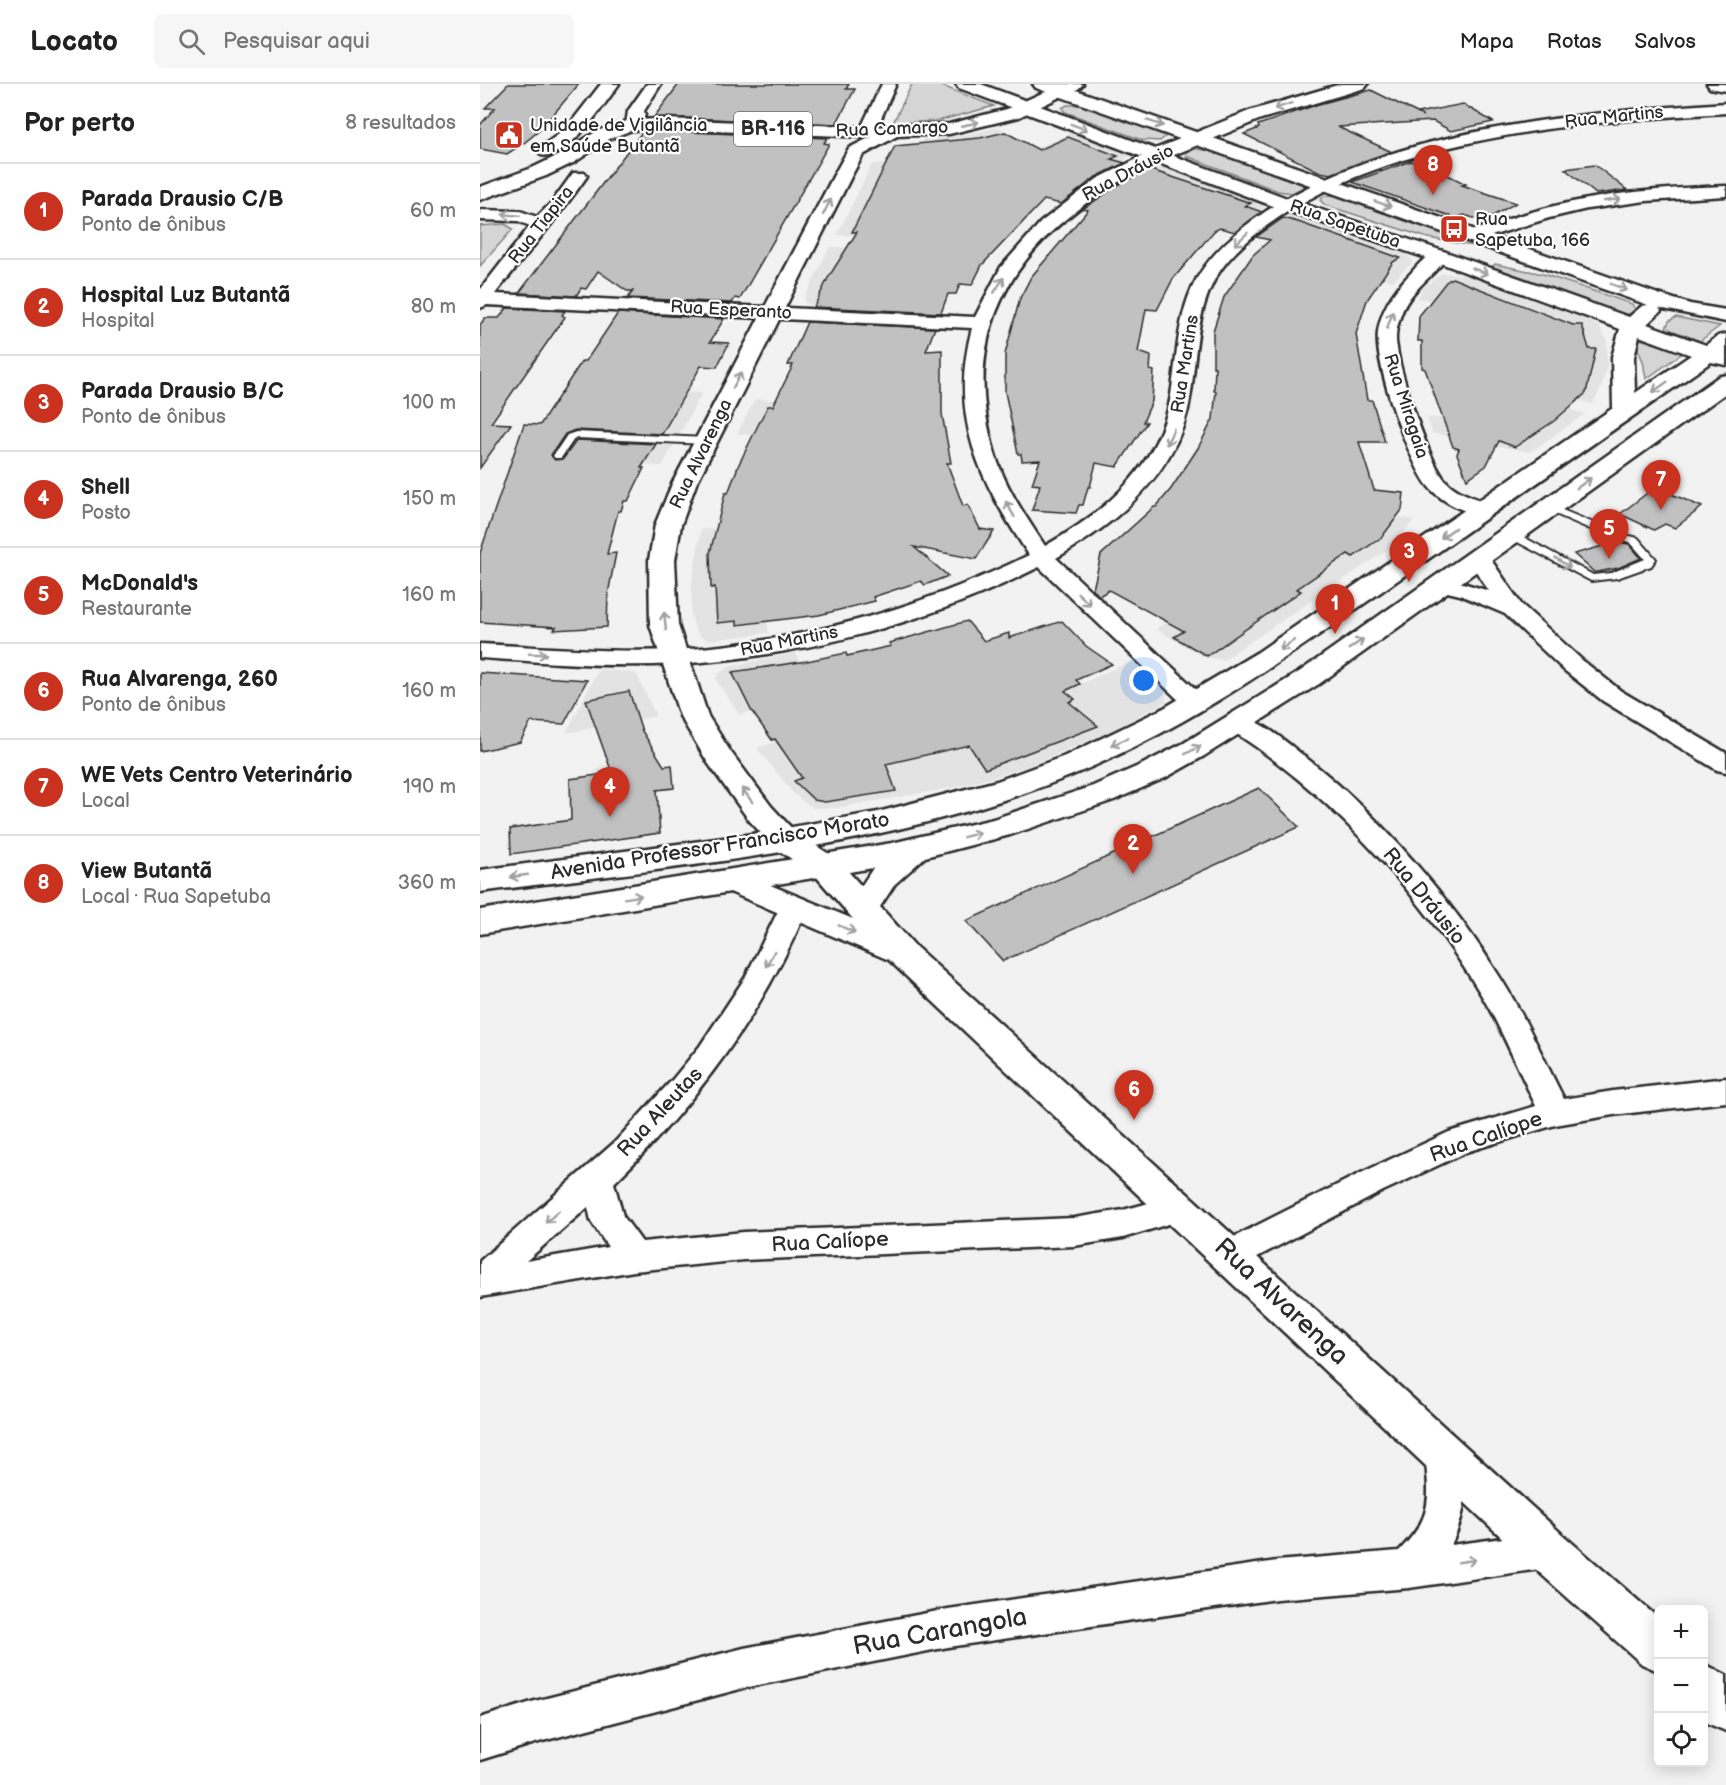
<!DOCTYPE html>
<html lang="pt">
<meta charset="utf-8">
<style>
body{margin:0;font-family:"Balsamiq Sans",sans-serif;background:#f6f6f6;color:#222}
.controls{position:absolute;right:18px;bottom:18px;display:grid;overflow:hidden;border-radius:9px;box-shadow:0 3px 15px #0003}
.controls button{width:54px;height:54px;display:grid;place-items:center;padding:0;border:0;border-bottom:2px solid #e0e0e0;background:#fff;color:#222;font:30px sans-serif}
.you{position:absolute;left:664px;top:597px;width:21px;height:21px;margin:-15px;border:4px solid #fff;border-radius:50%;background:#1a73e8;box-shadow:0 0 0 9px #1a73e833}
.badge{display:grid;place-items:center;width:39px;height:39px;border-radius:50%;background:#c8321e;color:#fff;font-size:20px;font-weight:700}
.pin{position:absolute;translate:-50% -50px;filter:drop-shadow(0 2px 3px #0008)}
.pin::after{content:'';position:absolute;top:32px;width:21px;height:18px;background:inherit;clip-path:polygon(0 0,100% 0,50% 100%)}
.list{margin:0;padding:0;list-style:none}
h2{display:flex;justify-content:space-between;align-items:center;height:78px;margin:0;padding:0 24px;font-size:26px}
h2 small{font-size:20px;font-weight:400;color:#767676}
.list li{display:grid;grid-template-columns:39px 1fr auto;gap:18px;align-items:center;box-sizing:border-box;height:96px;padding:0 24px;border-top:2px solid #e0e0e0}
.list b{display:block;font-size:22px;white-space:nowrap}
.list p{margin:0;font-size:20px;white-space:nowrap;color:#767676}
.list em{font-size:20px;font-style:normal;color:#767676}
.icon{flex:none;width:33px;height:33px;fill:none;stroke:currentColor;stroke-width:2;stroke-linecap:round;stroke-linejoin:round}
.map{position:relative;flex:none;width:1246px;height:1701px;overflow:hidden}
header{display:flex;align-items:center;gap:36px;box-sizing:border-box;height:84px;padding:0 30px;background:#fff;border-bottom:2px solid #e0e0e0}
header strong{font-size:28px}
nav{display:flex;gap:33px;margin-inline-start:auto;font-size:21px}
.search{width:420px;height:54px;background:#f6f6f6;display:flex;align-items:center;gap:15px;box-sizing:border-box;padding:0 21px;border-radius:9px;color:#767676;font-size:22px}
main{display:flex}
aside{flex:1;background:#fff}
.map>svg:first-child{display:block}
.built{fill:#e3e3e3}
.green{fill:#d5d5d5;stroke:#808080;stroke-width:1.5}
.building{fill:#c1c1c1;stroke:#2b2b2b;stroke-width:1.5}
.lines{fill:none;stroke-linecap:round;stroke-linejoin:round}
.lane-casing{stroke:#2b2b2b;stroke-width:4}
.street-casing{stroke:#2b2b2b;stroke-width:5}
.secondary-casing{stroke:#2b2b2b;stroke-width:5}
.primary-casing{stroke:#2b2b2b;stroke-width:5}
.highway-casing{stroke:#2b2b2b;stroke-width:5}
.lane{fill:#fff;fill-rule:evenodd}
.street{fill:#fff;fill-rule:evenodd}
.secondary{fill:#fff;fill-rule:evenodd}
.primary{fill:#fff;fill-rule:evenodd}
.highway{fill:#fff;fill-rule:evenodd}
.oneway{stroke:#a0a0a0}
.labels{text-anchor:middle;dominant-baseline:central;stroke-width:4.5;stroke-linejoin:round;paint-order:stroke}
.far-street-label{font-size:18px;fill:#2b2b2b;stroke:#fff}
.far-poi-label{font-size:18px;fill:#2b2b2b;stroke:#fff;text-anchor:start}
.shield{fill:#fff;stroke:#6b6b6b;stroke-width:1.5}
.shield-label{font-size:20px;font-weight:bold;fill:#2b2b2b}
.street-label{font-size:21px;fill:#2b2b2b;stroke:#fff}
.near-street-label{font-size:26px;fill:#2b2b2b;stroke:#fff}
</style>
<header>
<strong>Locato</strong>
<div class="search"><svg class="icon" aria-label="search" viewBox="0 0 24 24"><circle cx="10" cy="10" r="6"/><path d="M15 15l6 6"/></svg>Pesquisar aqui</div>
<nav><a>Mapa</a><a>Rotas</a><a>Salvos</a></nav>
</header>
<main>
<aside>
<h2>Por perto<small>8 resultados</small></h2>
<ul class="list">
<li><span class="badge">1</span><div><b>Parada Drausio C/B</b><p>Ponto de ônibus</p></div><em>60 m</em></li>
<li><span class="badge">2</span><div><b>Hospital Luz Butantã</b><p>Hospital</p></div><em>80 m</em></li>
<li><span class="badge">3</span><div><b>Parada Drausio B/C</b><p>Ponto de ônibus</p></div><em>100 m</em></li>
<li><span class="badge">4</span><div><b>Shell</b><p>Posto</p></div><em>150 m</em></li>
<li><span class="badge">5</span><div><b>McDonald's</b><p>Restaurante</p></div><em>160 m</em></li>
<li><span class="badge">6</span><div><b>Rua Alvarenga, 260</b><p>Ponto de ônibus</p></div><em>160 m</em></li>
<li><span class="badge">7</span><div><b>WE Vets Centro Veterinário</b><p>Local</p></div><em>190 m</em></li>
<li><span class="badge">8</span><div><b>View Butantã</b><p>Local · Rua Sapetuba</p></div><em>360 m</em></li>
</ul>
</aside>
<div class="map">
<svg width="1246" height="1701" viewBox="0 0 1246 1701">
<rect width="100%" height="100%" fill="#f2f2f2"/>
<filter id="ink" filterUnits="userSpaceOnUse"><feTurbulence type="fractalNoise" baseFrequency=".0167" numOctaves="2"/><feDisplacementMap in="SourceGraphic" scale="12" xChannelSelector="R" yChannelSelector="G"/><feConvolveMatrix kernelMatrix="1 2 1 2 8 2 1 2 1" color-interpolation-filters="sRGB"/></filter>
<g filter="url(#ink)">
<g class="built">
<path d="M519 43 556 64 594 48 650 71 643 78 627 87 452 155 357 151 392 80 455 83 442 55 484 51Z"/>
<path d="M678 81 688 83 780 116 784 121 783 125 760 140 680 110 641 99 665 84Z"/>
<path d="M814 131 829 134 926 169 933 178 913 197 838 181 781 150 803 133Z"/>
<path d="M350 163 442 167 337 222 325 219 324 215Z"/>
<path d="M962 189 985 191 1101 232 1119 242 1127 256V283L1122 302 1113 320 1020 296 985 223 937 214 944 203Z"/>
<path d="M86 302 222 309 182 382 38 374Z"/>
<path d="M1019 302 1105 330 1050 368 952 349 947 334 1011 333Z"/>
<path d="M275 315 380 321 374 356 257 350Z"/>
<path d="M802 411 934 436 909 465 743 576 724 573 676 545 749 498Z"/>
<path d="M362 440 282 509 289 549 229 556 220 552 216 547 211 532 212 498 221 445Z"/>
<path d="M316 569 330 608 259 631 238 599 236 595 239 589 252 582Z"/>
<path d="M651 577 687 604 686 618 624 650 555 680 511 694 471 704 356 724H334L324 718 314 710 277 664 381 630 585 607Z"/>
<path d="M119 585 156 589 176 632 86 649Z"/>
</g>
<g class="green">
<path d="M432 0H457L514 22 458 37 413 39Z"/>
<path d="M587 21H602L686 52 680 57 662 56 585 28 582 24Z"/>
<path d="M715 65 726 66 816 98 822 100 823 105 812 109 798 107 706 72V68Z"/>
<path d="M855 111 862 112 1017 166 948 154 845 121 840 116 845 112Z"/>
<path d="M25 140 33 145 0 182V142Z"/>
<path d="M1015 180 1063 190 1152 220 1156 227 1151 230H1139L1014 186 1012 183Z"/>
<path d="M1196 233 1240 242 1220 257 1186 244 1189 237Z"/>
<path d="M1157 254 1199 267 1201 270 1166 295 1163 277 1154 256Z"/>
</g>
<g class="building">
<path d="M28 0H99L60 46 44 59 27 70 0 65V41L15 24H5Z"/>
<path d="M199 0H369L366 5H375L356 40 174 33Z"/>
<path d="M891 6 943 32 937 29 983 20 1013 38 971 47 953 37 858 43 912 68 851 90 840 88 764 50 779 44 778 41 839 20Z"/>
<path d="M185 47 347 54 344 59 349 60 260 215 255 214 252 219 148 214 153 207H147L118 187 106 205 101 204 96 212 39 209 162 48Z"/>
<path d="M525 48 559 66 588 53 638 72 631 75 645 79 616 93 581 120 564 116 502 181 492 201 480 200 476 210H468L461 229 334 223 348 194 377 148H372L415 62 500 54Z"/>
<path d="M931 77 941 81 946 80 986 100 982 101 1036 119 1009 134 1003 132 997 135 984 131 976 134 872 98Z"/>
<path d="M1115 81 1147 106 1116 110 1085 85Z"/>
<path d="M668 85 771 119 765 122 782 128 755 148 740 144 734 147 693 195 677 226 666 225 658 268 671 272 670 286 674 287 672 317 663 338H667L637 383 616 379 610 403H608L603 421H599L596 429 552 426 560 401 552 400 560 376 542 377 541 370H538L525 308V270L540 214 551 193 608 126 603 125 640 100Z"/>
<path d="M803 134 818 138 920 174 913 178 887 216 876 250 887 316H892L905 358H879L894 406 924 409 922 426 902 453 873 473 868 470 817 505 821 507 727 572 694 553 704 547 629 506 619 512 613 505 621 471 674 423H676L691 405 718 364 733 335 736 307H734L735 283H733V247L744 213 773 171 790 156 776 153Z"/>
<path d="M972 194 1093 241H1102L1109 265H1116L1106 309 1074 337 1035 363 1019 357 1006 382 987 395 977 370 979 365 973 363 945 285 942 284V257H938L939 232 966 198Z"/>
<path d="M27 224 85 227 82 231 85 233 11 339 31 340 0 384V241L5 234H19Z"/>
<path d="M138 229 244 235 230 258 249 259 237 283 221 282 182 350 95 346 85 350 71 371 75 376 83 375 97 356 176 360 161 384H164L148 417H144L141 427H138L127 470 136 469 128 510 127 543 74 546 76 543 0 538V469L44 340 60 341 102 277H106Z"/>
<path d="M327 238 455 244 446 267 462 266V330L471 379H467L483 422 488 421 500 445 514 447 496 475 434 463 468 492 445 501 441 497 393 513 395 517 339 531 257 541V537L237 539 235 503 231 504 230 469 245 409H248L259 380 282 333 288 322H293L313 281H308Z"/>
<path d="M1175 403 1222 423 1195 444 1185 440 1174 446 1140 430Z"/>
<path d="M1137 458 1149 460 1161 474 1138 484 1118 488H1114L1094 470Z"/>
<path d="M487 537 504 557 529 549V554L582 537 606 562 632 580 596 596 600 600 585 607 595 615 589 618 618 642 505 685 489 661 406 680 416 707 345 718 334 716 314 697 322 694 295 655 292 656 271 626 252 588 327 577 366 569 367 572 411 562 409 559Z"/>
<path d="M0 589 76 594 107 596 84 640 51 638 40 658 0 667Z"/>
<path d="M149 607 162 647 184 682 192 681 194 704 177 706 180 749 31 770 30 745 91 736 90 695 132 689 106 616Z"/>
<path d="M779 704 819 743 523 877 486 837Z"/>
</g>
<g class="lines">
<g class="lane-casing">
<g id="lane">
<path d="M96 348 226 354 231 357 226 360 97 354 94 355 81 374H75L73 372 87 351Z"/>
<path d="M1070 421 1138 449 1158 454 1176 475 1171 482 1137 494 1111 497 1028 453V449H1036L1113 491 1131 489 1165 475 1150 458 1131 454 1066 426V422Z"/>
</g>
</g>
<g class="street-casing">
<g id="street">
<path d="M167 0H181L164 27 165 31 159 44H149L146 41 148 27Z"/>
<path d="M402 0H416L395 48 393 51H381L379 48Z"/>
<path d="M1246 19V29C1098 38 908 52 785 143 764 159 742 178 731 203 716 236 716 274 711 309 701 386 639 438 576 474L725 614 728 619 725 624 716 627 707 624 559 483C448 539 320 573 196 580 131 584 65 578 0 574V560C65 563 130 569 195 566 317 559 439 525 549 471 500 397 468 334 492 244L7 221 0 224V206L50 142 38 137 0 136V126L40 127 57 133 72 118 93 89H105L107 92C79 133 46 170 15 210L495 233 521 183 561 138 617 95 671 68H683L685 71 683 74C559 134 471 224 515 370 525 403 546 433 565 462 625 428 680 382 691 311 697 275 697 238 712 204 724 177 748 155 772 137 897 45 1095 29 1246 19Z"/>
<path d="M1246 102V112L1166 117 1107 125 1069 134 995 157 989 156 986 152 989 148C1028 135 1067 122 1108 115 1154 106 1200 104 1246 102Z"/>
<path d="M959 167 965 168 968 172C951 196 927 206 919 237 916 245 915 255 917 264 920 289 949 379 966 397 977 409 995 414 1010 420L1013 425 1010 430C992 434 960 417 949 403 929 379 894 279 898 248 901 225 915 205 931 189 938 181 948 169 959 167Z"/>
<path d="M999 468 1007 470 1041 520 1102 576 1141 607 1246 669V688L1237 686 1123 617 1084 586 1025 530 980 511 955 505 952 500 955 495 963 493 1009 507 988 475 991 470Z"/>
<path d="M760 632C784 638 806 658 825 673 899 730 974 818 1023 898 1046 935 1064 976 1084 1015L1133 1007 1246 994V1018L1133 1031 1075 1041 989 1067 903 1107 762 1181 750 1185 738 1181 733 1171 738 1161 881 1089 969 1048 1056 1022C1038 986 1023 947 1002 912 942 811 850 709 751 646L747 640 751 634Z"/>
<path d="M314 812 324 815 328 822C283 929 217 1018 134 1099L143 1132 162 1158 264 1148 594 1134 643 1126 699 1111 711 1115 715 1124 711 1133 643 1154 594 1162 264 1176 154 1187 0 1213V1177L135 1058 193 995 220 962 265 894 304 815ZM108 1123 111 1137 128 1163 46 1177Z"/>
<path d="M963 1352 976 1357C991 1391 987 1428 971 1461L1067 1448 1081 1453 1086 1466 1081 1479 1067 1484 929 1504 797 1515 468 1563 264 1604 55 1659 0 1676V1634L55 1617 264 1564 468 1525 797 1477 919 1467C944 1441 951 1426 947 1390 946 1376 944 1369 950 1357Z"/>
</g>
</g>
<g class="secondary-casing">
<g id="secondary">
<path d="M579 0H603C597 8 583 12 574 10L571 6Z"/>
<path d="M861 0H888L885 4 781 35 684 75H670L668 71 670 67 769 27Z"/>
<path d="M411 43 417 44 420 48 417 52 383 71 373 89 216 400 201 441 195 476 198 541 228 632 250 667 291 722 316 749 357 775 436 863 1083 1451 1178 1534V1587L1162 1580 1051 1481 409 876 243 805 238 797 243 789 254 786 373 835 335 791 294 763 269 736 228 679 200 632 170 541 169 476 175 441 192 400 355 89 369 64Z"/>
<path d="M1224 1580 1246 1591V1647L1229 1640 1224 1634Z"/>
</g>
</g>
<g class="primary-casing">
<g id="primary">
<path d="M121 0H139C125 19 88 77 61 71L59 67 61 63 86 45Z"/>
<path d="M580 1 586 2 589 6 586 10 539 33 469 50 387 53 185 45 152 46 129 55 95 78 66 92 0 116V103L52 84 81 70 117 47 150 36 185 35 387 43 469 40 527 25Z"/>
</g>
</g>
<g class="highway-casing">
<g id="highway">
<path d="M476 0H501L815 117 966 168 1149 233 1162 222 1168 221 556 4 553 0H579L1178 210 1210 220 1246 226V238L1179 224 1181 227 1167 240 1226 261 1238 252 1246 250V281L1231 278C1127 350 1024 422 921 494 810 571 700 651 572 699 391 768 191 783 0 808V786L266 751 398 728 517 697 585 672 684 624 778 568 1133 324 1132 273 1140 245 952 176 801 125 479 4ZM1159 252 1211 271 1155 309 1154 273Z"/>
<path d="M1227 0H1246V7L1230 4Z"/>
<path d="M1246 291V309L839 600 724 672 685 694 634 716 530 751 445 773 415 800 394 832 383 835 372 832 367 824 393 784 0 850V826L412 759 513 735 613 702 663 680 704 659 819 588 1238 293Z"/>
</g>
</g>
<use href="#lane" class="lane"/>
<use href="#street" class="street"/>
<use href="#secondary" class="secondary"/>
<use href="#primary" class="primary"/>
<use href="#highway" class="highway"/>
</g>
<defs><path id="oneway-shaft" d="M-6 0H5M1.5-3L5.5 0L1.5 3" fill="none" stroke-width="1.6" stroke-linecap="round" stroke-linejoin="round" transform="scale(1.5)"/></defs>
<g class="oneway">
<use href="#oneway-shaft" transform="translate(803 22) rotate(162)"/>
<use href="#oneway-shaft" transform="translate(675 39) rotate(19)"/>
<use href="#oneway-shaft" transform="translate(490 40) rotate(-13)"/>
<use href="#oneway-shaft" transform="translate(599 43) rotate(20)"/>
<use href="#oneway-shaft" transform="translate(1132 116) rotate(-8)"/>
<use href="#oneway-shaft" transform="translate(903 120) rotate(19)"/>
<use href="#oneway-shaft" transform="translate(347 123) rotate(-63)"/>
<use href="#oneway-shaft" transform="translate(31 131) rotate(-175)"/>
<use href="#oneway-shaft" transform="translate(761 155) rotate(137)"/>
<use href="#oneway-shaft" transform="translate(1000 187) rotate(20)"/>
<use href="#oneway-shaft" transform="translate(519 201) rotate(-58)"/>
<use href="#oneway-shaft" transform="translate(1139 203) rotate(21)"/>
<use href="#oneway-shaft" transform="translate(910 236) rotate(-71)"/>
<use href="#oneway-shaft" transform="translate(257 296) rotate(-63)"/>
<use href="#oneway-shaft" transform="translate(1180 303) rotate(145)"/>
<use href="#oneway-shaft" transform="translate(690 353) rotate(114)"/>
<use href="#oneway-shaft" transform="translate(1104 399) rotate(-36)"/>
<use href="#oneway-shaft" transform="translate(530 425) rotate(-119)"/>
<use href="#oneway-shaft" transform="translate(968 449) rotate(144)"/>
<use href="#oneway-shaft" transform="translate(1083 479) rotate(33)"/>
<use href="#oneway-shaft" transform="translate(604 515) rotate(44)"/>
<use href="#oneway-shaft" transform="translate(185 537) rotate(-96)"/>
<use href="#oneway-shaft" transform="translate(876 560) rotate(-35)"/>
<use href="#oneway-shaft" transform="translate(807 561) rotate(146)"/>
<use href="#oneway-shaft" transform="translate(58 570) rotate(2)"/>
<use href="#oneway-shaft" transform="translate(639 658) rotate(156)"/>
<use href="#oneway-shaft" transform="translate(713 666) rotate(-28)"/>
<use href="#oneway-shaft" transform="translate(267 711) rotate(-127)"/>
<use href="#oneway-shaft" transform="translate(492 751) rotate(-14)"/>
<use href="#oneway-shaft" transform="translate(39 792) rotate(172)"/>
<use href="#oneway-shaft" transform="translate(153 813) rotate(-9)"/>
<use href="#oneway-shaft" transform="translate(367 845) rotate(24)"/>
<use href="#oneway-shaft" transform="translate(290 875) rotate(119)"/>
<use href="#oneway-shaft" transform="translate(72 1133) rotate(139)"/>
<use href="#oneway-shaft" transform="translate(987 1477) rotate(-8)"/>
</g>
</g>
<defs>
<g id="civic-square" transform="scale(1.5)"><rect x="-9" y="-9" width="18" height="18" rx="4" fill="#c8321e" stroke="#fff"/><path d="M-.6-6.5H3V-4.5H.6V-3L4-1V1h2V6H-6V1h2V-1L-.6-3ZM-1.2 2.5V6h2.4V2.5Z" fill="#fff"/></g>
<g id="bus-square" transform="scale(1.5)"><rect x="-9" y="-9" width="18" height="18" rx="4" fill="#c8321e" stroke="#fff"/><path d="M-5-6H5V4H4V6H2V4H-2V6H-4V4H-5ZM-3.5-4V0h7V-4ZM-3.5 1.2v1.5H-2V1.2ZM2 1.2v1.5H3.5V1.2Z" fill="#fff"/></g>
</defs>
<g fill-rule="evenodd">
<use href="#civic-square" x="29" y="51"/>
<use href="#bus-square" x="974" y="145"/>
</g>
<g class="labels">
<g class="far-street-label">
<text transform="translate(1134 33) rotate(-6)">Rua Martins</text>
<text transform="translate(412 45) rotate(-2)">Rua Camargo</text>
<text transform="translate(648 89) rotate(-28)">Rua Dráusio</text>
<text transform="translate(865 140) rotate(19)">Rua Sapetuba</text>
<text transform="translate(61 141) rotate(-52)">Rua Tiapira</text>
<text transform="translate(251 226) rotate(3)">Rua Esperanto</text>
<text transform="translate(705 280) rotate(-81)">Rua Martins</text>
<text transform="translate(926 322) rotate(72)">Rua Miragaia</text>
<text transform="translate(221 370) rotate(-64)">Rua Alvarenga</text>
<text transform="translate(309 557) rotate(-11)">Rua Martins</text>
</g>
<g class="far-poi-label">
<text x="50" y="41">Unidade de Vigilância<tspan x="50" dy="21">em Saúde Butantã</tspan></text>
<text x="995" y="135">Rua<tspan x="995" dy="21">Sapetuba, 166</tspan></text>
</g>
<rect class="shield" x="254" y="28" width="78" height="34" rx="4.5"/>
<g class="shield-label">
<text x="293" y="45">BR-116</text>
</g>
<g class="street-label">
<text transform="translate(240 762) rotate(-9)">Avenida Professor Francisco Morato</text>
<text transform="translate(944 812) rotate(51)">Rua Dráusio</text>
<text transform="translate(180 1028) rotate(-47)">Rua Aleutas</text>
<text transform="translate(1006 1053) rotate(-19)">Rua Calíope</text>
<text transform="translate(350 1158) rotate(-3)">Rua Calíope</text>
</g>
<g class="near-street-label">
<text transform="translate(801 1218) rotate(43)">Rua Alvarenga</text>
<text transform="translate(460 1548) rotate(-10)">Rua Carangola</text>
</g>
</g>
</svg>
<div class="controls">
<button>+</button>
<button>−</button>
<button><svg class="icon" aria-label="locate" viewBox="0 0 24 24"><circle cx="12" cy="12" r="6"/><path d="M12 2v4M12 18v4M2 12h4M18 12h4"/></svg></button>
</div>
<div class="you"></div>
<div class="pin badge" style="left:855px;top:550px">1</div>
<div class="pin badge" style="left:653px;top:790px">2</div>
<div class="pin badge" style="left:929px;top:498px">3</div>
<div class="pin badge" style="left:130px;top:733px">4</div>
<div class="pin badge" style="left:1129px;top:475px">5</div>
<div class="pin badge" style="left:654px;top:1036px">6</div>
<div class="pin badge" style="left:1181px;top:426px">7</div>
<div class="pin badge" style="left:953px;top:111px">8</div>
</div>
</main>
